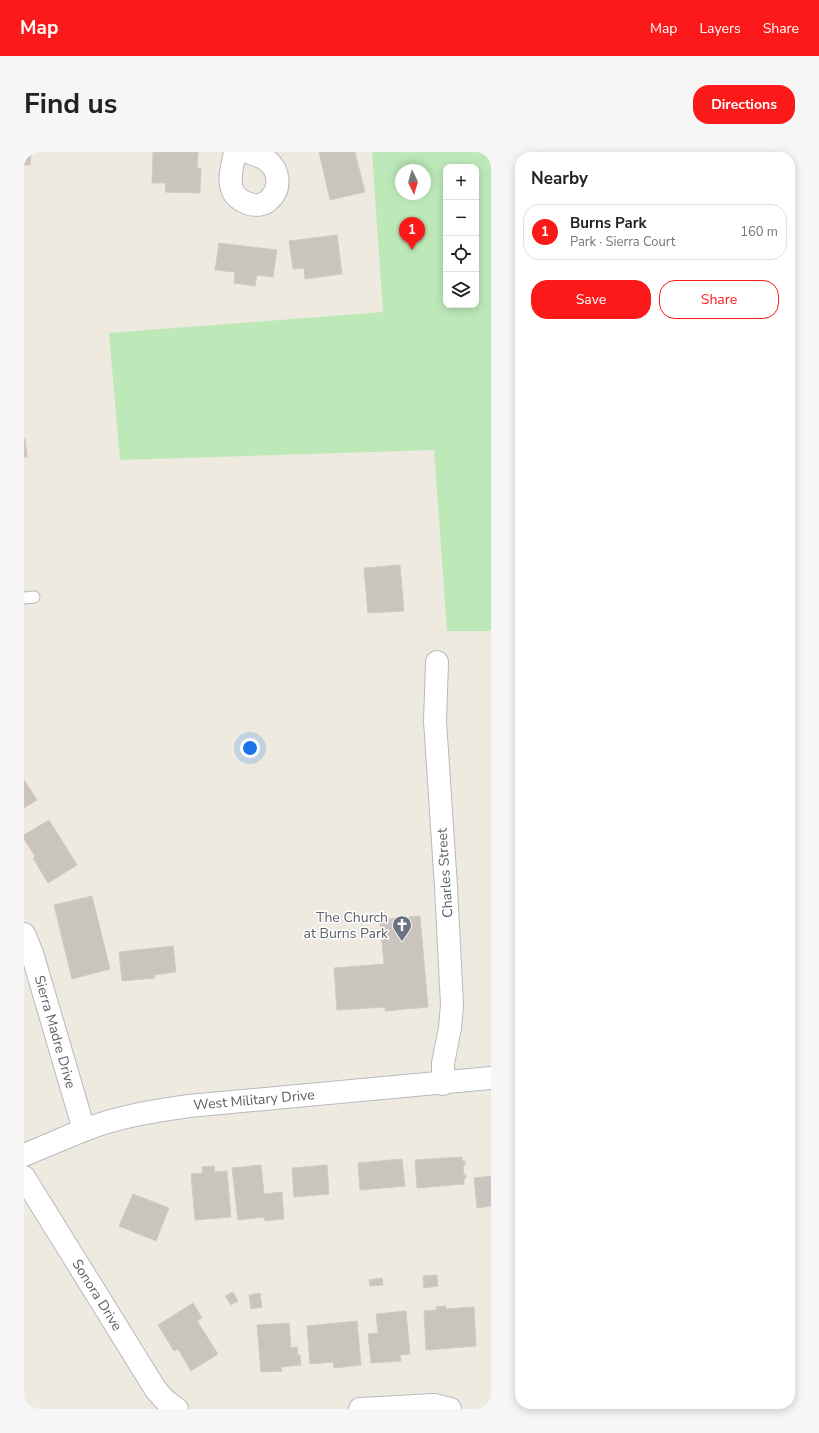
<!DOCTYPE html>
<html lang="en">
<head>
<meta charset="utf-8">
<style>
  :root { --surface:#fff; --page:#f6f6f6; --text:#222; --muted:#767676; --line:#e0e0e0; --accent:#fb1a19 }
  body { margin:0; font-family:"Nunito Sans",sans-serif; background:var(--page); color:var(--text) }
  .controls { position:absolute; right:12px; top:12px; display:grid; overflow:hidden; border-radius:8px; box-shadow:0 2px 10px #0003 }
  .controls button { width:36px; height:36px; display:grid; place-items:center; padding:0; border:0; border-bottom:1px solid var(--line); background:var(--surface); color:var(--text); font:20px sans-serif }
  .compass { position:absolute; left:371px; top:12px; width:36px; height:36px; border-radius:50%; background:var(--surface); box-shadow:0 2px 10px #0003; rotate:175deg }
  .you { position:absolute; left:226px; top:596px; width:14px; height:14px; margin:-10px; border:3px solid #fff; border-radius:50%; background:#1a73e8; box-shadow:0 0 0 6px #1a73e833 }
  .badge { display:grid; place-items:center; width:26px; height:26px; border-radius:50%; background:var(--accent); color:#fff; font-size:13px; font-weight:700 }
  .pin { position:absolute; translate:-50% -33px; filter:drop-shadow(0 1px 2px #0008) }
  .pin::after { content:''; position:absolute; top:21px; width:14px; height:12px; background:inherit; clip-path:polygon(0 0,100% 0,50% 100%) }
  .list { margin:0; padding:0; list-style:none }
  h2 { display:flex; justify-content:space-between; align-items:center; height:52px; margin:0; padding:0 16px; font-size:17px }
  h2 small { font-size:13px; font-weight:400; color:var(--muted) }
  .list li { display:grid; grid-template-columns:26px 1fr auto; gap:12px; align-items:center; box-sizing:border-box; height:56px; margin:0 8px 8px; padding:0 8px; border:1px solid var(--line); border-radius:16px }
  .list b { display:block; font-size:15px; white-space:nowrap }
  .list p { margin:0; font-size:13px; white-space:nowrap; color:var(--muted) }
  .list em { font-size:13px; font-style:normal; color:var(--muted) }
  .actions { display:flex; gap:8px; padding:12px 16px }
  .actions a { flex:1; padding:9px 0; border:1px solid var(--accent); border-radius:16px; text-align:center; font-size:14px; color:var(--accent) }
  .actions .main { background:var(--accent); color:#fff }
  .icon { flex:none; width:22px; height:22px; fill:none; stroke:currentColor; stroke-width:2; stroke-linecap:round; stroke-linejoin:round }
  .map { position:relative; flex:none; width:467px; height:1257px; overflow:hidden; border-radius:16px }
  header { display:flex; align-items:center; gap:24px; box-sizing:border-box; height:56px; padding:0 20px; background:var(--accent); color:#fff }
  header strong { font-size:19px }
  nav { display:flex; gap:22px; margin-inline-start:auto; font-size:14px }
  .intro { display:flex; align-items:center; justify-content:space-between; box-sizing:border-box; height:96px; padding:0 24px }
  h1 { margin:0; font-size:28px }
  .button { padding:10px 18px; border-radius:16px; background:var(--accent); color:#fff; font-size:14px; font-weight:700 }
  main { display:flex; gap:24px; padding:0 24px }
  aside { flex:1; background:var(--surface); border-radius:16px; box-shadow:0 2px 10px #0003 }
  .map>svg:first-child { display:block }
</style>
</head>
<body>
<header>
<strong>Map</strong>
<nav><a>Map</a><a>Layers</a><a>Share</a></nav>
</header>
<div class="intro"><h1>Find us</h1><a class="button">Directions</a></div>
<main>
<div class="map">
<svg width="467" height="1257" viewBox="0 0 467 1257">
  <rect width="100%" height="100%" fill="#eeeae0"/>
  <!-- green -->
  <path fill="#bde9b9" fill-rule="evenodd" d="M348 0H467V479H423L410 298 96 308 85 181 359 160ZM422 15H452V153H422ZM377 18H401V42H377Z"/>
  <!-- building -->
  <path fill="#c9c4bd" stroke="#d3cbbe" d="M0 0H7L6 13H0Z
    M129 0H174L173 16H177L176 41 141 40 142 31H128Z
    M295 0H331L341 40 306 48Z
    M313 83 318 122 281 127 280 116 269 117 265 89Z
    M195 91 253 98 249 125 233 123 231 134 210 131 211 120 191 118Z
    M0 287H1L3 305H0Z
    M376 413 380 459 344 461 340 416Z
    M0 628 13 648 0 656Z
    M25 668 53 713 24 731 9 706 11 704 0 687V683Z
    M68 744 86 817 48 827 30 753Z
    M396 764 404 855 361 859V855L313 858 310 816 360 812 356 768Z
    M149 794 152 820 130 823 131 826 98 829 95 800Z
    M438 1005V1009H441V1013H439L440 1023H442V1026L440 1027V1032L393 1036 391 1008Z
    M378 1007 381 1034 336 1038 334 1011Z
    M237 1013 240 1042 258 1040 260 1067 241 1069 240 1065 214 1068 208 1016Z
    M303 1013 305 1042 270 1045 268 1016Z
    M190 1014 191 1020 203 1019 207 1065 171 1068 167 1022 179 1021 178 1015Z
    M467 1024V1054L453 1056 450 1026Z
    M109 1042 145 1056 132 1089 95 1074Z
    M413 1123 414 1134 400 1136 399 1124Z
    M358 1126 359 1133 346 1134 345 1128Z
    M209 1140 214 1149 207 1153 201 1144Z
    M236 1141 238 1155 227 1157 225 1143Z
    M169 1151 178 1166 173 1169 194 1202 167 1219 154 1197 150 1199 134 1173Z
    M422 1154V1157L450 1155 452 1194 402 1198 400 1159 413 1158 412 1155Z
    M382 1159 386 1202 376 1203 377 1209 347 1211 344 1182 354 1181 352 1162Z
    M333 1169 337 1213 310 1216 309 1210 286 1212 283 1174Z
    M265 1171 267 1196 273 1195 274 1203H276L277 1213 257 1215 258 1219 237 1220 233 1173Z"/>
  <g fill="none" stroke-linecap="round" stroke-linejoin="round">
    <defs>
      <path id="service" d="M0 446 10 445"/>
      <path id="minor" d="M211 0C209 11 204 26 208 37 212 50 233 58 244 49 258 37 256 17 241 7 236 4 229 2 224 0
        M413 510 411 569 422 735 428 853 426 876 419 911V932
        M0 782 8 801 60 978
        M0 1025 132 1238 141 1248 153 1257
        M336 1257 410 1253 426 1257"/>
      <path id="tertiary" d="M0 1003C20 995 40 986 60 978 93 965 129 959 165 954L467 926"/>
    </defs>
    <!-- service casing -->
    <use href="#service" stroke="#b6babf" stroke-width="13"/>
    <!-- minor casing -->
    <use href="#minor" stroke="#b6babf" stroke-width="24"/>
    <!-- tertiary casing -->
    <use href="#tertiary" stroke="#b6babf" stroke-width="24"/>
    <!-- service -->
    <use href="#service" stroke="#fff" stroke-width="11"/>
    <!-- minor -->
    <use href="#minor" stroke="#fff" stroke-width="22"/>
    <!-- tertiary -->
    <use href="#tertiary" stroke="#fff" stroke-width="22"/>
    <!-- rail -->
    <path stroke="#b4b5b6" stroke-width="3" stroke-dasharray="1 5" stroke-linecap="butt" d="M0 1256 1 1257"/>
  </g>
  <!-- icons -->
  <defs>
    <symbol id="church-pin" viewBox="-11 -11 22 30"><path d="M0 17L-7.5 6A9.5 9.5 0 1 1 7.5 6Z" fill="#6b7280" stroke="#fff"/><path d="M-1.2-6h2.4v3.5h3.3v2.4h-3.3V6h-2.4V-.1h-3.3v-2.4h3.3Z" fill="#fff"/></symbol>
  </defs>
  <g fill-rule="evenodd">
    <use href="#church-pin" x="367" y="762" width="22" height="30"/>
  </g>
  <g text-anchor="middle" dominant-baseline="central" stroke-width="3" stroke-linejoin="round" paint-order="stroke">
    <!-- street labels -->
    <g font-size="14" fill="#595e63" stroke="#fff">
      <text transform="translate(421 721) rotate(-94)">Charles Street</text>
      <text transform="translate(31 880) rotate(74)">Sierra Madre Drive</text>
      <text transform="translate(230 948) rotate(-5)">West Military Drive</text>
      <text transform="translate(73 1143) rotate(58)">Sonora Drive</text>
    </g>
    <!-- worship labels -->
    <g font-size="14" fill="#5b616d" stroke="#fff" text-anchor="end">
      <text x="364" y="765">The Church<tspan x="364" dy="16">at Burns Park</tspan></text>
    </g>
  </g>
</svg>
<div class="controls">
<button>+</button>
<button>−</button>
<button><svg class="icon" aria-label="locate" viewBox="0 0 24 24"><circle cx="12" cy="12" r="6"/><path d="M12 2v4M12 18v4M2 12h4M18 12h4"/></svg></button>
<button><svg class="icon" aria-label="layers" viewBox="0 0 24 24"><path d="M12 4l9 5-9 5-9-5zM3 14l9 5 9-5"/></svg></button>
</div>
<svg class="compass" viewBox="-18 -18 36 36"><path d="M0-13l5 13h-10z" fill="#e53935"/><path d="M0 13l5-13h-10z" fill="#767676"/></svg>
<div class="you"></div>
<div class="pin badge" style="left:388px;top:98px">1</div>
</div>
<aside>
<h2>Nearby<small></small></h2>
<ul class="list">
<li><span class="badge">1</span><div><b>Burns Park</b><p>Park · Sierra Court</p></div><em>160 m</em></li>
</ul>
<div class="actions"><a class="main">Save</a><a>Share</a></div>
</aside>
</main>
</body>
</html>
